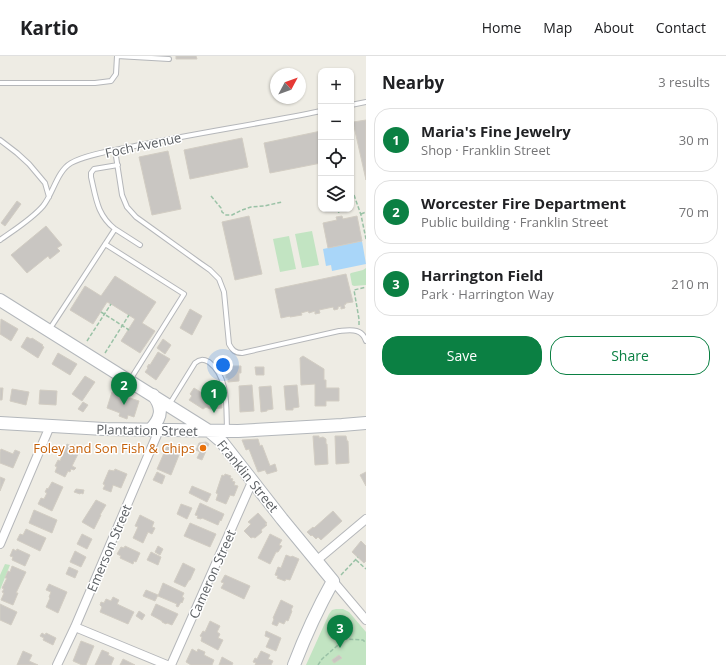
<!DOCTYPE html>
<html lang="en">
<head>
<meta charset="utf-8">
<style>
  :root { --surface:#fff; --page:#f6f6f6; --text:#202124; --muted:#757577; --line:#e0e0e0; --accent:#0b8043 }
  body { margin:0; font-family:"Open Sans",sans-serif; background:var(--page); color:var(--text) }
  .controls { position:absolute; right:12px; top:12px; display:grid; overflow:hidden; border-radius:8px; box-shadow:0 1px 3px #0004 }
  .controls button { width:36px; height:36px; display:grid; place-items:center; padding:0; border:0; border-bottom:1px solid var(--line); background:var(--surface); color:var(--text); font:20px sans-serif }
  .compass { position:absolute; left:270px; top:12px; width:36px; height:36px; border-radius:50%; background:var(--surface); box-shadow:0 1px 3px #0004; rotate:49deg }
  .you { position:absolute; left:223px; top:309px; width:14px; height:14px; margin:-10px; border:3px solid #fff; border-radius:50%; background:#1a73e8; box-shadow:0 0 0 6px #1a73e833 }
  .badge { display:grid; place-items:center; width:26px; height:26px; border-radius:50%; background:var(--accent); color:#fff; font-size:13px; font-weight:700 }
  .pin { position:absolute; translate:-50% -33px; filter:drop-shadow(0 1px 2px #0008) }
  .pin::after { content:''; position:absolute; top:21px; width:14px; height:12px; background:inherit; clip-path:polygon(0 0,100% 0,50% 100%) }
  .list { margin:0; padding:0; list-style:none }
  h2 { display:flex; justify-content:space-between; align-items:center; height:52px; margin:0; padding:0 16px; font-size:17px }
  h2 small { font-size:13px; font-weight:400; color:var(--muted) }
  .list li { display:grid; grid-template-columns:26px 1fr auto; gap:12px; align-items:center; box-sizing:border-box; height:64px; margin:0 8px 8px; padding:0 8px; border:1px solid var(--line); border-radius:16px }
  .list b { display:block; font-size:15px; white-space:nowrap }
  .list p { margin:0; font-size:13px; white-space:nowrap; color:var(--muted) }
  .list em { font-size:13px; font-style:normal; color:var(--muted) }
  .actions { display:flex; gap:8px; padding:12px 16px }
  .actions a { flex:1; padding:9px 0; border:1px solid var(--accent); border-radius:16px; text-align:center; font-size:14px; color:var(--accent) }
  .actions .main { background:var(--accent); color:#fff }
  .icon { flex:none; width:22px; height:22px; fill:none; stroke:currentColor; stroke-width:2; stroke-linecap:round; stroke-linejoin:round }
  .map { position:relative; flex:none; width:366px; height:609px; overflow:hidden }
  header { display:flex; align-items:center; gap:24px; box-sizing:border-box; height:56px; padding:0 20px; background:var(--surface); border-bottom:1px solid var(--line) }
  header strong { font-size:19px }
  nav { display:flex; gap:22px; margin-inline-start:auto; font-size:14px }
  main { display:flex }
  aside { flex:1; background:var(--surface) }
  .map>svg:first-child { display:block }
</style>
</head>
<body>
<header>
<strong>Kartio</strong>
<nav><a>Home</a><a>Map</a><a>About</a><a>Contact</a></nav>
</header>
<main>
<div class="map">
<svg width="366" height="609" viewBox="0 0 366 609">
  <rect width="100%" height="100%" fill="#eeece4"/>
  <!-- green -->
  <path fill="#c2e4c2" d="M312 175 319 209 302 212 295 178Z
    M289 180 296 213 280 216 273 183Z
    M366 212V229L354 230 352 229 350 218 351 217 363 214Z
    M5 508 10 509 0 534V519Z
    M336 553H343L349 556 366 576V609H306L329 558 332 554Z"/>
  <!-- water -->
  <path fill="#a9d6f9" d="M362 185 366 208 332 215 331 209 326 210 323 193Z"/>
  <!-- building -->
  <path fill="#c9c6c2" stroke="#d2cdc3" d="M176 0H196L197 3H176Z
    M366 64V124L353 66Z
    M321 75V107L270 117 264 87Z
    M242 82 248 111 190 123 184 94Z
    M168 95 181 153 152 159 139 101Z
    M17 145 21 148 5 170 1 167Z
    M249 160 262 218 235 224 222 166Z
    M342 160 343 163 357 160 362 185 328 192 323 167 337 164 336 161Z
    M46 170 62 189 57 192 60 195 50 203 48 200 27 217 11 199Z
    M346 218 353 246 346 247V248L344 249 345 252 341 253V250L338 251V253L334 254 333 251 319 254 320 257 315 258V255L309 257 308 255 301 257 302 259 290 261V260L281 262 275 233Z
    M115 220 156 246 142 267 155 275 140 297 121 285 135 263 111 248 107 246 93 268 70 254 85 230 101 240Z
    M190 253 202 260 192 279 180 272Z
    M1 263 18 273 11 285 0 278Z
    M27 281 31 283 32 282 43 289 42 290 44 291 38 302 21 291Z
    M163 283 171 289 165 298 157 292Z
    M158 296 170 303 156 324 145 316 148 312 147 311 149 308 150 309Z
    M58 297 77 308 70 319 52 308Z
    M303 300 324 313V324H326V332H339V345H326V350H315V328L301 329 300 302Z
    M226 310H241V317H239V325L228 326V322H226Z
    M255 311H264V319H256Z
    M85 320 95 326 82 345 72 338Z
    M252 329 254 355 240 356 239 330Z
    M297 329 299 351 293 352V354H286L284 330Z
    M271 330 273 353 267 354V355L261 356 259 331Z
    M0 332H3L2 344H0Z
    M194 332 207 340V336L221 335 222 352 210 353 206 351 203 353 189 344 192 340 190 338Z
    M12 333 29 336 26 349 10 345Z
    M40 334 57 335 56 349 39 348Z
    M112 336 139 345 134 361 128 359 127 363 119 360 120 357 107 352Z
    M83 346 88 349 83 356 78 353Z
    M313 380H319V382L323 381 326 383V388H327L328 408 315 409Z
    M335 380H346L347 385H348L349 407 336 408Z
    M258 383 260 390 262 389 270 410 275 408 277 415 267 418 265 414 258 416 249 393 246 394 242 384Z
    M206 386 209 388 202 404 197 402 200 396 196 394 199 387Z
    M67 388 73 391 74 389 77 390V392L80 394 72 410 76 412 74 414 71 413 70 416 68 415 65 421 55 416 57 411 55 410 58 404 60 405Z
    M168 388 181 394 171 419 157 413Z
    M1 393 13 398 15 394 20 396 13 412 0 407V396Z
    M115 413 127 418 121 432 113 429 111 436 103 433 105 429 103 428 109 414 114 415Z
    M157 416 165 420 162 428 153 424Z
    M366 416V430L360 419Z
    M225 418 231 420 230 422 233 423 232 425 235 426 234 429 238 430 234 440 230 439 226 448 216 444 218 438 216 437 222 419 224 420Z
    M0 421 5 423 0 435Z
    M52 426 63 431 52 455 38 448 41 442 44 443 47 437 45 436 47 432 48 433Z
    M192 430 211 438 207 446 189 437Z
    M76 433 84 434 83 438 81 437 80 438 74 436Z
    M96 444 106 449 100 459H101L94 473 82 466Z
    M200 447 224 458 221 465 220 464 218 469 202 462 201 463 197 462 198 460 195 459Z
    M181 448 192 452 187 463 177 458Z
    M34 454 57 464 52 477 29 467Z
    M333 455 342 465 321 484 318 481 316 483 312 479 311 480 307 476 313 471 314 472Z
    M258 457 267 467 265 468 267 469 261 474 262 476 255 482 253 481 251 482 244 475 251 468 248 466Z
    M140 459 154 466 152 471 155 472 152 478 148 476 143 487 133 482 138 471 135 470Z
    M190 467 216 478 210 491 184 480Z
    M26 473 46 482 40 495 17 484 20 478 23 479Z
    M82 478 92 483 87 493 77 488Z
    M270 478 282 484 279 489 282 490 278 496H276L270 508 258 502Z
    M361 485 366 490V505L364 507 352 496Z
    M125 490 140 497 136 506 134 505 133 508 120 502 121 500 117 498 121 491 124 492Z
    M158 490 163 493 160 499 155 496Z
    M13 493 16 495 17 493 30 499 25 510 12 504 13 501 10 500Z
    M75 495 86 501 81 511 70 506Z
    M151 496 161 501 158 509 147 504Z
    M286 499 291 501 292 500 299 503 290 524 286 523 285 525 277 522 278 520 275 519 278 511 281 512Z
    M183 507 195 513 190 524H189L185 531 174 526Z
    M12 510 26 516 16 537H18L13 549 1 544 4 537 2 536 4 533 2 532 7 522H5L8 515 10 516Z
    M69 511 78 515 75 522 66 518Z
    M225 519 250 530 244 543 221 532 224 527 221 526Z
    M163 527 184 537 182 541 184 542 182 547 181 546 178 551 176 550 177 548 158 540Z
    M49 528 67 536 58 557 46 551 50 542 49 541 51 536 46 534Z
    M146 534 158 539 155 545 143 540Z
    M113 541 119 544 117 548 134 556 128 568 100 556 102 551 100 549 101 546 104 547 106 543 111 545Z
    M281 544 293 550 291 554 292 555 288 565 286 564 284 568 279 566 277 570 272 568 274 563 273 562Z
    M0 548 17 556 11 569 0 564Z
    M156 548 178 558 172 569 167 567 166 568 162 566V565L151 559Z
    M139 555 145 559 142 564 136 560Z
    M210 565 220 570 217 576 220 578 218 582 223 584 218 594 201 585 202 581 200 580 203 575 205 576Z
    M266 575 281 582 276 595 266 591 270 582 265 580Z
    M42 577 45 579 46 577 56 582 53 589 43 584 44 582 40 580Z
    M81 585 94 590 86 609H82L73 605Z
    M192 593 197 596 198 593 205 596 204 599 214 604 212 609H191L186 606Z
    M102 594 109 597 108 599 114 602 111 609H95Z
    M23 595 32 599 29 605 38 609H17Z
    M261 595 270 599 268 603 273 605 271 609H255L256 607 253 606 255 602 257 603Z
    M339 599 342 602 334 607 332 604Z
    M222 601 233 607 232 609H219Z
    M123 603 135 609H120Z"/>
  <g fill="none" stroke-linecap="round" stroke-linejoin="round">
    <defs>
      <path id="lane" d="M0 27H95L111 25 116 18 117 0 169 3
        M351 49 366 46
        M0 84 17 97 29 108 45 127 49 141
        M115 94 122 139 127 151 136 161 200 207 210 214 219 223 224 236 229 288C232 294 235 297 242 297L339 275C351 274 362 272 366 285
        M115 173C97 159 96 142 91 121V117L94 113 118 109
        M0 184C14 174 32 163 43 150 53 138 57 115 71 107 87 98 116 94 135 90 197 77 259 68 321 55
        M105 188 184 238 130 324
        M49 274 115 173 140 189
        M169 349 195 307C200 303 203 303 209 306 229 321 226 351 227 373"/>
      <path id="street" d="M0 488 50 370
        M316 505 366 463
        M333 525 366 564
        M75 571 167 609
        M57 609 75 571 159 374
        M171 609 252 426"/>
      <path id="secondary" d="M0 244 209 375 222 386 282 463 333 525C318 552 305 580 294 609
        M0 367 104 373 238 375 342 369 366 367
        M150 374C161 363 164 352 153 339"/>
    </defs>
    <!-- lane casing -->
    <use href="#lane" stroke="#b5b7ba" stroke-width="6"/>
    <!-- street casing -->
    <use href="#street" stroke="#b5b7ba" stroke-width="10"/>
    <!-- secondary casing -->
    <use href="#secondary" stroke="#b3b7bb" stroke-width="14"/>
    <!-- path -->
    <path stroke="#9ac2a6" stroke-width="1.5" stroke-dasharray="4 2" stroke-linecap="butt" d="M354 139 361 159 366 183
      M211 140 221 152 222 156 226 159H232L242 154 251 151 264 150 282 146
      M338 153 339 158
      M361 158 366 156
      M101 256 129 274
      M359 269V263L354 234 366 231
      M87 285 111 248
      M105 297 129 259
      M356 504 366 513
      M341 519 358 501
      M318 609 322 603 345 583 363 584 366 587"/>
    <!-- lane -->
    <use href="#lane" stroke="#fff" stroke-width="4"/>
    <!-- street -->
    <use href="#street" stroke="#fff" stroke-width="8"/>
    <!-- secondary -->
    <use href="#secondary" stroke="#fff" stroke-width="12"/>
  </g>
  <!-- markers -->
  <circle fill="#e8710a" stroke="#fff" stroke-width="1.5" cx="203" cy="392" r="4"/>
  <g text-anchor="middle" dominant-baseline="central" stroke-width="3" stroke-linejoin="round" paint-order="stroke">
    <!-- street labels -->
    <g font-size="13" fill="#5c6064" stroke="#fff">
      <text transform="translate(143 89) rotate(-12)">Foch Avenue</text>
      <text transform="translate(147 374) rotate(1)">Plantation Street</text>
      <text transform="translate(248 420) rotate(51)">Franklin Street</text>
      <text transform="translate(109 492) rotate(-67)">Emerson Street</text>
      <text transform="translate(212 518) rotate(-66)">Cameron Street</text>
    </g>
    <!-- food labels -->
    <g font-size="13" fill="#c56008" stroke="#fff" text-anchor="end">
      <text x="195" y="392">Foley and Son Fish &amp; Chips</text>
    </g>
  </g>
</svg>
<div class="controls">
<button>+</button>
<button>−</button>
<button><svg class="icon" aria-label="locate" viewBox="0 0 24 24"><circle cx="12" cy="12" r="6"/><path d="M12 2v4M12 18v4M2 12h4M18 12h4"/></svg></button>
<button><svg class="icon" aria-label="layers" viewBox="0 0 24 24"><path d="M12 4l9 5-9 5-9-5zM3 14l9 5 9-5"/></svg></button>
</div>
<svg class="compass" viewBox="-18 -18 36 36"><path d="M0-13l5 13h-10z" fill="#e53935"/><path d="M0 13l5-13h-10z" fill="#757577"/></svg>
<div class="you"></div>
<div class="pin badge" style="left:214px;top:357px">1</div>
<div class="pin badge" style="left:124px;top:349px">2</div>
<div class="pin badge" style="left:340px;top:592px">3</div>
</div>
<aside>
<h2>Nearby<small>3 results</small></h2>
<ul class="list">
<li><span class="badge">1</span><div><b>Maria's Fine Jewelry</b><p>Shop · Franklin Street</p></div><em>30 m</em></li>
<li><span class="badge">2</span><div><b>Worcester Fire Department</b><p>Public building · Franklin Street</p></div><em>70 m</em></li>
<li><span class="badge">3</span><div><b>Harrington Field</b><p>Park · Harrington Way</p></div><em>210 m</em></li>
</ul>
<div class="actions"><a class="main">Save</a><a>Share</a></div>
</aside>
</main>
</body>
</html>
